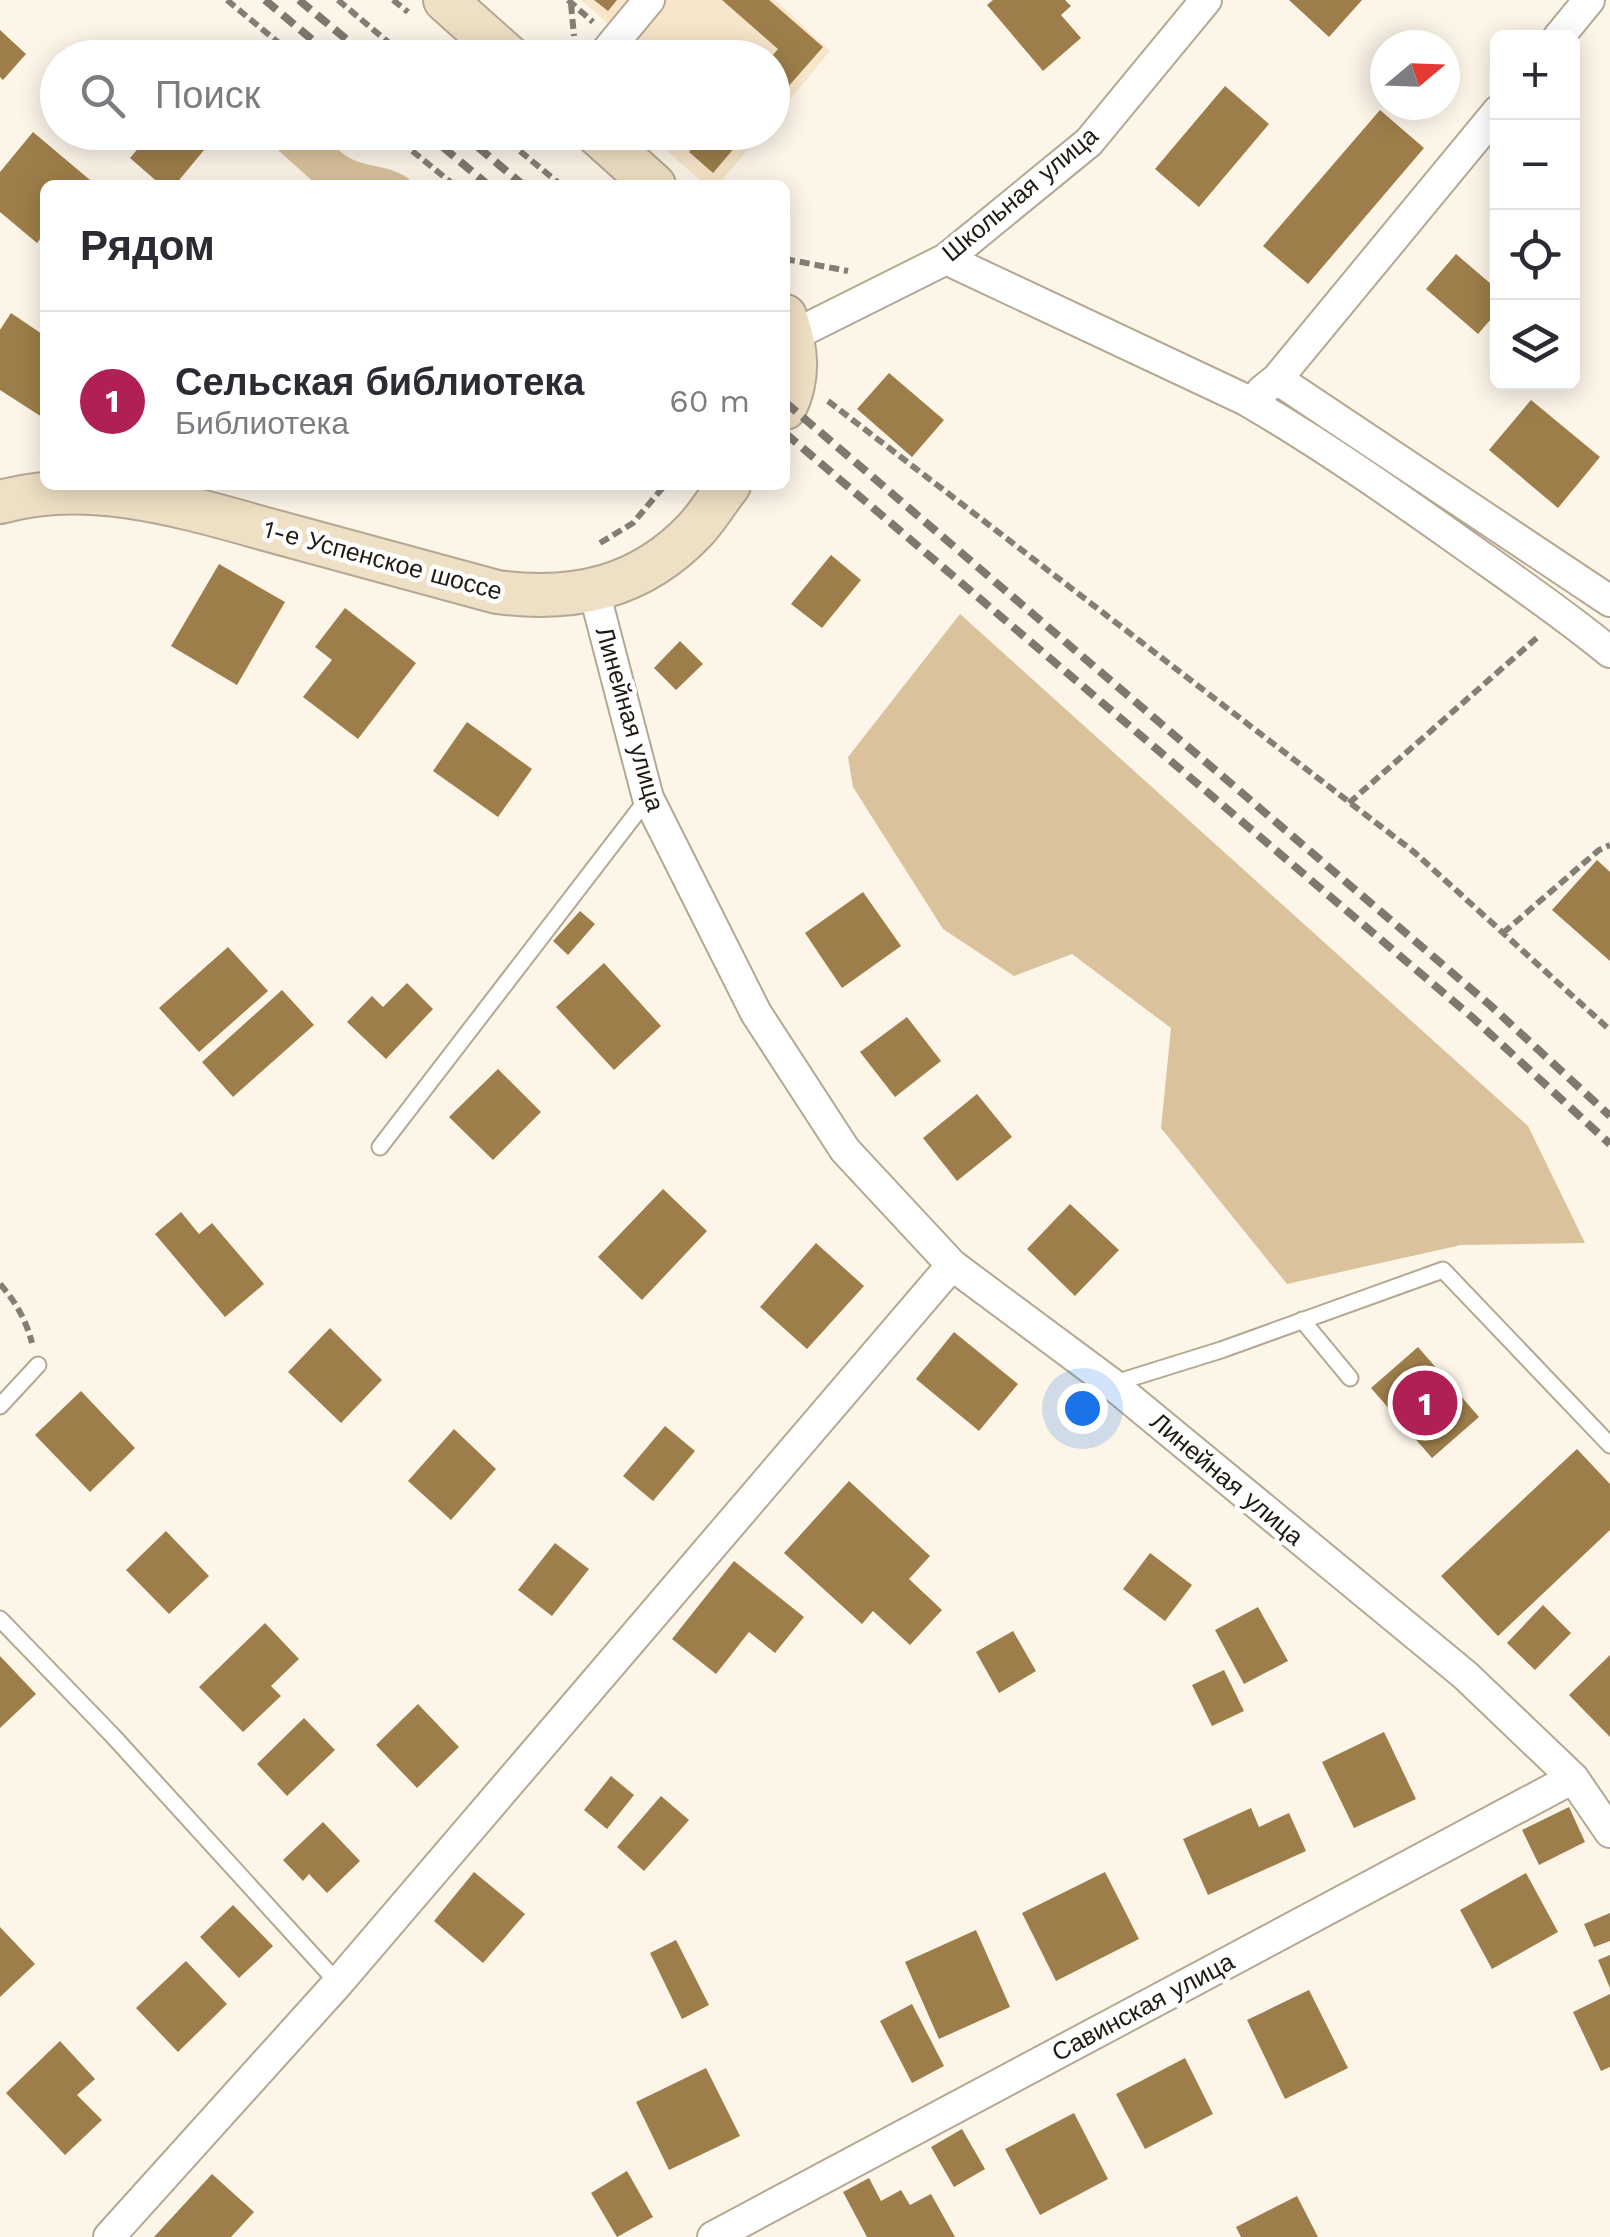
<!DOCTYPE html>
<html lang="ru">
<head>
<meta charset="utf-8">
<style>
  :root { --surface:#fff; --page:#f2f2f3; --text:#2b2b33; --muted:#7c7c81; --line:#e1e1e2; --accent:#b02055 }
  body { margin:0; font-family:"Work Sans",sans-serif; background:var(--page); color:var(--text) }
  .controls { position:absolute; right:30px; top:30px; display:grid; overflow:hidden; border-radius:15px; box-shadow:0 5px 25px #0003 }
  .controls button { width:90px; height:90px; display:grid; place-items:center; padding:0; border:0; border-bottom:2px solid var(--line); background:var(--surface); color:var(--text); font:50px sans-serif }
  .compass { position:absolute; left:1370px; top:30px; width:90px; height:90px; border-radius:50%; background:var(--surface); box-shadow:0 5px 25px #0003; rotate:71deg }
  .you { position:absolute; left:1082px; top:1408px; width:35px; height:35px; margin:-25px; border:8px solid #fff; border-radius:50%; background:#1a73e8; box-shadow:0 0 0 15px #1a73e833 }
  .badge { display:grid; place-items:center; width:65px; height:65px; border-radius:50%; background:var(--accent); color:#fff; font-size:32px; font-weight:700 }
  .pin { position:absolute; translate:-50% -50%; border:5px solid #fff; box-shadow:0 2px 10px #0006 }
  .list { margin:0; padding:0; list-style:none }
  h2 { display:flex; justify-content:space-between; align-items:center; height:130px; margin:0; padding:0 40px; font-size:42px }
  h2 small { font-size:32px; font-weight:400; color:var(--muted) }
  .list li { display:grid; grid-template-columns:65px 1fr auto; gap:30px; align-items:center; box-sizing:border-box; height:180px; padding:0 40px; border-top:2px solid var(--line) }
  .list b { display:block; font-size:38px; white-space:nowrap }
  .list p { margin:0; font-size:32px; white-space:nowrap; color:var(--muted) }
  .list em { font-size:32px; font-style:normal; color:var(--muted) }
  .icon { flex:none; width:55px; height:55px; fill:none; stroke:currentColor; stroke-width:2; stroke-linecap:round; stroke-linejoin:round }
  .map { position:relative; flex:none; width:1610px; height:2237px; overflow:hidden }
  .search { position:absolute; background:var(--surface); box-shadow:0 5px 25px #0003; left:40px; top:40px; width:750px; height:110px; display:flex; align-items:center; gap:25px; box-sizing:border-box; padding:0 35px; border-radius:55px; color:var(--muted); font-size:38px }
  .panel { position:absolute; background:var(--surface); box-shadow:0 5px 25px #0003; left:40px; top:180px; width:750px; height:310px; border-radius:15px }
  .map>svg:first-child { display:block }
</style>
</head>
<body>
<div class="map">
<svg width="1610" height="2237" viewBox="0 0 1610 2237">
  <rect width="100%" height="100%" fill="#fdf5e8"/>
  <!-- built -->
  <path fill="#f8e6ca" d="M581 0H635L613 28Z
    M661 0H775L830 51 773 120 772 58H609Z
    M646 133H762L718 185H706Z"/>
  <!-- green -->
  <path fill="#d9c29c" d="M259 133H327C349 178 387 155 416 185H317Z
    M960 614 1528 1126 1585 1243 1461 1245 1287 1284 1161 1128 1171 1028 1072 954 1014 976 943 929 853 787 848 757Z"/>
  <!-- building -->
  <path fill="#9d7e4a" d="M594 0H617L608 11Z
    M722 0H769L823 47 772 105V56L778 49Z
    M993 0H1065L1071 6 1061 15 1081 38 1043 71 987 5Z
    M1289 0H1362L1329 37Z
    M0 30 26 54 3 80 0 77Z
    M1225 86 1269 124 1199 207 1155 169Z
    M1380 110 1424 148 1308 284 1263 246Z
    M33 132 90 180 86 185H45V233L37 243 0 212V172Z
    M152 132H219L175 185H161L130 158Z
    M706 132H748L713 173 689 152Z
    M1456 254 1498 290V311L1478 334 1426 289Z
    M11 313 45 336V419L0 390V330Z
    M889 373 944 420 912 457 857 409Z
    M1531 400 1600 457 1558 508 1489 450Z
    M831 555 861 580 822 628 791 604Z
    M219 564 285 602 237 685 171 646Z
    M345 608 416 663 358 739 303 697 332 660 315 647Z
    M680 641 703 664 676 690 654 668Z
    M467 722 532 769 498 817 433 771Z
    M1597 860 1610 872V961L1552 910Z
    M863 892 901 946 842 988 805 933Z
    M580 911 595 924 568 955 553 941Z
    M228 947 268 991 199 1052 159 1008Z
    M604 963 661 1026 614 1070 556 1007Z
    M407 983 433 1009 386 1059 347 1022 372 996 383 1007Z
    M282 990 314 1025 233 1097 202 1062Z
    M907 1017 941 1061 895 1097 860 1052Z
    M498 1069 541 1112 493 1160 449 1117Z
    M977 1094 1012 1137 957 1181 923 1138Z
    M663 1189 707 1231 642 1300 598 1257Z
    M1070 1204 1119 1250 1075 1296 1027 1249Z
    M181 1212 199 1234 212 1223 264 1284 225 1317 155 1234Z
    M816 1243 864 1286 807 1349 760 1307Z
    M330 1328 382 1380 341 1423 288 1372Z
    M954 1332 1018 1384 979 1431 916 1379Z
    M1418 1347 1479 1417 1432 1458 1371 1388Z
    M81 1391 135 1448 90 1492 35 1435Z
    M665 1426 695 1451 653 1501 623 1476Z
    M454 1429 496 1469 451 1520 408 1481Z
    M1577 1449 1610 1484V1530L1498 1636 1441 1576Z
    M849 1481 930 1556 909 1579 942 1610 910 1645 873 1611 862 1624 784 1553Z
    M166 1531 209 1576 169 1614 126 1570Z
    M555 1543 589 1569 552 1616 518 1590Z
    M1150 1553 1192 1585 1165 1621 1123 1589Z
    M734 1561 804 1617 775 1653 749 1632 716 1674 672 1639Z
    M1543 1605 1571 1633 1535 1670 1507 1643Z
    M1258 1607 1288 1661 1244 1684 1215 1630Z
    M265 1623 299 1659 271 1686 281 1696 243 1732 199 1687Z
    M1013 1631 1036 1671 999 1693 976 1652Z
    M1610 1655V1737L1569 1695Z
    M0 1656 36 1694 0 1728Z
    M1224 1670 1244 1711 1212 1726 1192 1685Z
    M418 1704 459 1747 417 1788 376 1745Z
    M304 1718 335 1750 287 1796 257 1764Z
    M1384 1732 1416 1799 1354 1828 1322 1762Z
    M611 1776 634 1795 607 1829 584 1810Z
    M661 1796 689 1820 644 1871 617 1847Z
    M1569 1807 1585 1842 1539 1865 1522 1830Z
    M1251 1808 1259 1827 1289 1813 1306 1851 1208 1895 1183 1839Z
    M323 1822 360 1861 327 1893 309 1874 303 1881 283 1860Z
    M474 1872 525 1914 483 1963 434 1921Z
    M1105 1872 1139 1939 1056 1981 1022 1913Z
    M1526 1873 1558 1932 1492 1969 1460 1910Z
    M233 1905 273 1946 239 1978 200 1937Z
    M1610 1913V1941L1594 1947 1584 1924Z
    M0 1927 35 1964 0 1997Z
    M976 1930 1010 2007 939 2039 905 1962Z
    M676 1940 709 2005 682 2019 650 1953Z
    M1610 1955V1988L1598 1960Z
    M186 1961 227 2004 178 2052 136 2008Z
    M1309 1990 1348 2068 1285 2099 1247 2020Z
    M1610 1994V2067L1601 2071 1573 2012Z
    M912 2004 944 2066 912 2083 880 2021Z
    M60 2041 95 2079 77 2095 102 2120 65 2155 6 2093Z
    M1185 2058 1213 2114 1145 2149 1116 2094Z
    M706 2068 740 2136 669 2170 636 2102Z
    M1074 2113 1108 2179 1040 2215 1005 2149Z
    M962 2129 985 2169 954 2187 931 2147Z
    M627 2171 653 2217 617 2237 591 2193Z
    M212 2174 254 2212 231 2237H154Z
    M869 2178 881 2201 901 2190 910 2205 931 2194 955 2237H867L843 2192Z
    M1297 2196 1318 2237H1241L1236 2227Z"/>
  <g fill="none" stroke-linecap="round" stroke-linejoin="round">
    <defs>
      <path id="service" d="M380 1147 648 798
        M1302 1320 1350 1378
        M1112 1384 1221 1350 1443 1270 1610 1445
        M0 1406 38 1365
        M0 1619 113 1736 338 1983"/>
      <path id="minor" d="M1558 38 1589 0
        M601 58 649 0
        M946 259 1246 400C1323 445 1396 496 1469 548 1517 582 1565 615 1610 652
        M792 336 946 259 1089 142 1206 0
        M1277 379 1610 601
        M1262 391 1277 379 1498 111
        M594 591 648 798 756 1013 845 1150 952 1265 1112 1384 1465 1675 1573 1778 1610 1832
        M109 2237 338 1983 952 1265
        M713 2237 1573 1778"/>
      <path id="secondary" d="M445 0 510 58
        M595 132 654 185
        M785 316C797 348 800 377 785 408
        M0 502C96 475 198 511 291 536 360 555 428 573 497 592 574 602 641 588 696 529 708 516 718 499 729 485"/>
    </defs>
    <!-- service casing -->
    <use href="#service" stroke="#b5a893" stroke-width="19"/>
    <!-- minor casing -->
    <use href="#minor" stroke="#b5a893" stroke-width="34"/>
    <!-- secondary casing -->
    <use href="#secondary" stroke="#b5a893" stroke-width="46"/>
    <!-- path -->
    <path stroke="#857e74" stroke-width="6" stroke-dasharray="10 5" stroke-linecap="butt" d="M227 0 297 58
      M338 0 407 58
      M393 0 408 12
      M568 0 593 22
      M571 4 574 36
      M389 132 454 185
      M497 132 561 185
      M785 259 848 271
      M828 401 1414 852 1610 1030
      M600 543 633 523 665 485
      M1349 803 1540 635
      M1503 933 1599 850 1610 845
      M0 1284C16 1302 26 1320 32 1343"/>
    <!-- service -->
    <use href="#service" stroke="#fff" stroke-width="15"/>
    <!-- minor -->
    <use href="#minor" stroke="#fff" stroke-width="30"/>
    <!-- secondary -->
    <use href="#secondary" stroke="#eee0c4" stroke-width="42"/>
    <!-- rail -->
    <path stroke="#7e786e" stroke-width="8" stroke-dasharray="15 8" stroke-linecap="butt" d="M265 0 334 58
      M299 0 369 58
      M425 132 488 185
      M460 132 523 185
      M785 402 1491 1006 1610 1116
      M785 433 1473 1018 1610 1144"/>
  </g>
  <g text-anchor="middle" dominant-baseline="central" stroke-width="9" stroke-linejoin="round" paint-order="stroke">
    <!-- street labels -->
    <g font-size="25" fill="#1f1a12" stroke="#fff">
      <text transform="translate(1020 194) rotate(-40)">Школьная улица</text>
      <text transform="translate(383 560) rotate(15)">1-е Успенское шоссе</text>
      <text transform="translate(630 719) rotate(74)">Линейная улица</text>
      <text transform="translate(1227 1479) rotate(40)">Линейная улица</text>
      <text transform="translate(1143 2007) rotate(-28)">Савинская улица</text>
    </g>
  </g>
</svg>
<div class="controls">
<button>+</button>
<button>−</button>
<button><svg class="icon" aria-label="locate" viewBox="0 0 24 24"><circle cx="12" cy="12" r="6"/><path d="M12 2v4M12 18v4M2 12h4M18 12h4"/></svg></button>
<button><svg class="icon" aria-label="layers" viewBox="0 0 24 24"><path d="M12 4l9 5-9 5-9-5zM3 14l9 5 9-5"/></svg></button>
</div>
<svg class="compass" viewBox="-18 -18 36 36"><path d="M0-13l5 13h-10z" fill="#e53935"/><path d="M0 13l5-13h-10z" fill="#7c7c81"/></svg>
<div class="you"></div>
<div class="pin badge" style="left:1425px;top:1403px">1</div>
<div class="search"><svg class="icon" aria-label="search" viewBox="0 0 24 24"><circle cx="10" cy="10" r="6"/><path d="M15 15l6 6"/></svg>Поиск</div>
<section class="panel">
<h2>Рядом<small></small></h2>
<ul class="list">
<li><span class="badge">1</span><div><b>Сельская библиотека</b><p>Библиотека</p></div><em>60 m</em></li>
</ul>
</section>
</div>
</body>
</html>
